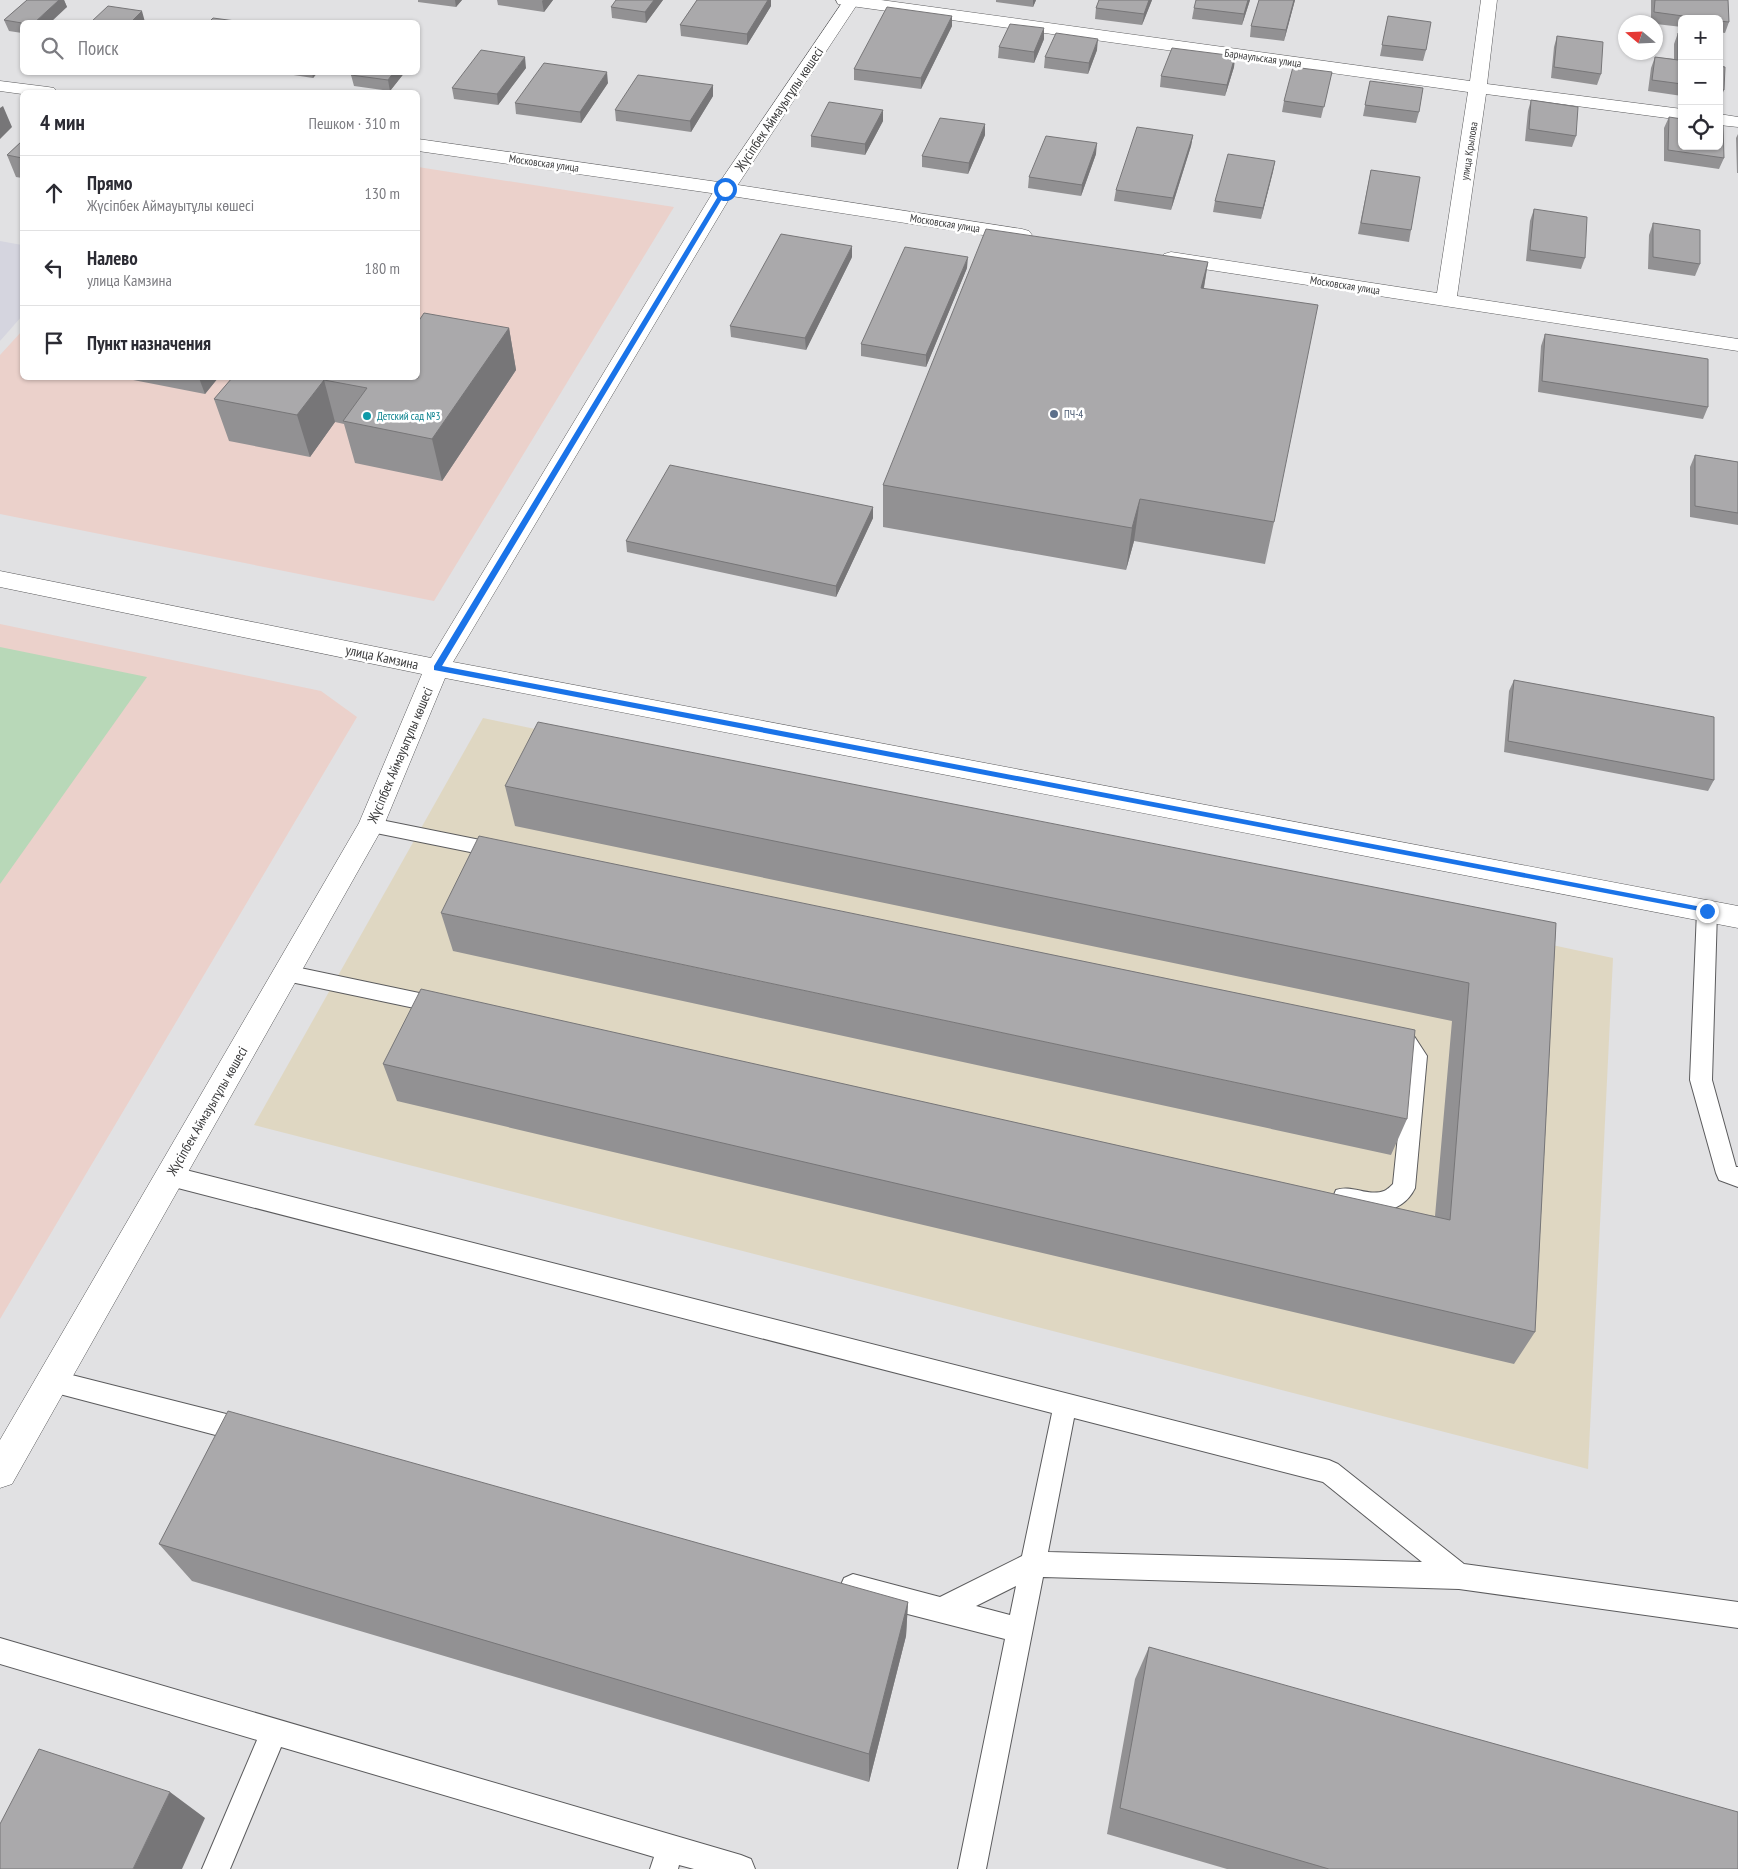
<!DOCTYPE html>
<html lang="ru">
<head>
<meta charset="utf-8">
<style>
  :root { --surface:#fff; --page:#f2f2f3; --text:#2b2b33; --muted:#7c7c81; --line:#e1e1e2 }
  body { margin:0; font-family:"PT Sans Narrow",sans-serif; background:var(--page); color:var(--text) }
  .controls { position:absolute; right:15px; top:15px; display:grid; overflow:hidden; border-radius:8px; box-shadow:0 1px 4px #0004 }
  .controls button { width:45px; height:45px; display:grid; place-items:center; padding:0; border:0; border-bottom:1px solid var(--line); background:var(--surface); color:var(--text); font:25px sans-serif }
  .compass { position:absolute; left:1618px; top:15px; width:45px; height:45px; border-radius:50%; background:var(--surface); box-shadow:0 1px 4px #0004; rotate:289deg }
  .stop { position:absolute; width:15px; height:15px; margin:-11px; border:4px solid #1a73e8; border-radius:50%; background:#fff }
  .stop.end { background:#1a73e8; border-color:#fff; box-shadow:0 1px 5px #0008 }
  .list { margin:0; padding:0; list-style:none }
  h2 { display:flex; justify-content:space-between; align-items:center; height:65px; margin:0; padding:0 20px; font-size:21px }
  h2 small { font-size:16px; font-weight:400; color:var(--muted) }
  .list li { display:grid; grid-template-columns:32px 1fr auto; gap:15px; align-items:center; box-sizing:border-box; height:75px; padding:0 20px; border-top:1px solid var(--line) }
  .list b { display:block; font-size:19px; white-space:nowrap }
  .list p { margin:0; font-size:16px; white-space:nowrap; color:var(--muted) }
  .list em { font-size:16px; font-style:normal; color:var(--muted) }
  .icon { flex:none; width:28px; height:28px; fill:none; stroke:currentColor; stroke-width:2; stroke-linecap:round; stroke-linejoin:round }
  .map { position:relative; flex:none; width:1738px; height:1869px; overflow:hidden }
  .search { position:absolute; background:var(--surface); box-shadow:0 1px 4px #0004; left:20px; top:20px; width:400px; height:55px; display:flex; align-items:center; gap:12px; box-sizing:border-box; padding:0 18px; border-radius:8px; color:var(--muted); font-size:19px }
  .panel { position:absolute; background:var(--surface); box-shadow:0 1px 4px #0004; left:20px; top:90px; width:400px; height:290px; border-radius:8px }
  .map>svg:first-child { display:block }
</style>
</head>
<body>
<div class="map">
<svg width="1738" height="1869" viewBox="0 0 1738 1869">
  <rect width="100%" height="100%" fill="#e1e1e3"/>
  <!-- built -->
  <path fill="#d5d5df" d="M0 241 22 245V316L0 341Z"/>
  <!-- industrial -->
  <path fill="#dfd7c2" d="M483 718 1613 958 1588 1469 254 1125Z"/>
  <!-- education -->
  <path fill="#ebd1cb" d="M418 167 674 207 434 601 0 514V355L22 331V378H418Z
    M0 624 321 691 357 717 0 1319Z"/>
  <!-- green -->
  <path fill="#b8d8b8" d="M0 647 147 677 0 884Z"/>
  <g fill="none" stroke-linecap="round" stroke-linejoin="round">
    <defs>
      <path id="lane" d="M371 818 500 844 507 846 510 851 507 856 500 858 371 832 364 830 361 825 364 820Z
        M1707 903 1714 905 1717 911 1712 1080 1736 1167H1738V1187L1719 1180 1716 1173 1690 1080 1697 911 1700 905Z
        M286 965 443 998 450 1000 453 1006 450 1012 443 1014 286 981 279 979 276 973 279 967Z
        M1392 1028 1414 1036 1427 1056 1415 1188C1400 1219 1363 1214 1336 1204L1333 1197 1336 1190C1352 1184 1368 1197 1384 1191 1387 1190 1391 1186 1393 1184L1406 1058 1400 1048 1385 1043 1382 1037 1385 1031Z
        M170 1166 1329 1460 1338 1464 1464 1564 1738 1602V1628L1459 1589 1043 1577 986 1869H958L1005 1639 853 1600 844 1596 840 1587 844 1578 853 1574 940 1597 1022 1556 1052 1413 170 1186 162 1183 159 1176 162 1169ZM1074 1418 1323 1482 1422 1562 1048 1552ZM1016 1586 1010 1615 976 1606Z
        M52 1370 246 1419 255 1423 258 1431 255 1439 246 1443 52 1392 44 1389 40 1381 44 1373Z
        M0 1638 741 1855 751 1859 755 1869H694L679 1865 678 1869H650L654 1857 281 1747 230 1869H202L257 1740 0 1664Z"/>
      <path id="street" d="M836 0H881L1470 81 1481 0H1497L1487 84 1682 109V120L1486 94 1457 296 1738 339V351L1171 264 1164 262 1161 258 1164 254 1171 252 1437 293 1468 92 844 5 838 4Z
        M0 81 48 87 54 88 57 92H22V94L0 91Z
        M1719 114 1738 117V127L1719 125Z
        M418 139 725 183 1022 229 1029 231 1032 235 1029 239 1022 241 725 195 418 151Z"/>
      <path id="secondary" d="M844 0H860L735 189 453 662 1738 906V928L445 678 384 825 12 1484 0 1488V1440L359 823 422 674 0 587V571L431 658 715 189Z"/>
    </defs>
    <!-- lane casing -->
    <use href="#lane" stroke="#5b5b5d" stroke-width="2"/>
    <!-- street casing -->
    <use href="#street" stroke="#5b5b5d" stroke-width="1"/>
    <!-- secondary casing -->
    <use href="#secondary" stroke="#5b5b5d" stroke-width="1"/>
    <!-- lane -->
    <use href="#lane" fill="#fff" fill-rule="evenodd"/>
    <!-- street -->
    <use href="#street" fill="#fff" fill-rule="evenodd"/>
    <!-- secondary -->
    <use href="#secondary" fill="#fff" fill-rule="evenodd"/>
  </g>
  <!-- wall -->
  <path fill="#929193" d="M27 0H64L67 7 22 22V33L9 31 4 20Z
    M418 0H462L456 7 418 2Z
    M497 0H553L544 12 498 5Z
    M663 0 646 23 612 18 611 7Z
    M697 0H771V6L747 45 681 36 680 25Z
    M996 0H1036L1033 7 996 2Z
    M1099 0H1152L1142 25 1095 19 1096 8Z
    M1250 0 1242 25 1192 19 1194 8Z
    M1259 0H1295L1284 41 1250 37 1251 26Z
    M1651 0H1728L1729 22 1725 33 1719 32V19H1682V27L1656 24V22H1651Z
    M952 16V26L921 89 854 80V69Z
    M1388 16 1426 50 1423 61 1380 56Z
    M1678 33H1682V96L1648 91 1651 68 1655 57 1674 59V44Z
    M1557 36 1601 74 1597 85 1551 78 1554 47Z
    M1044 39 1034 63 998 58 999 47Z
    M1097 50 1088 74 1044 68 1045 57Z
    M1235 56 1234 67 1225 96 1160 87 1161 76Z
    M1719 66 1724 90 1720 101H1719Z
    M526 68 498 105 454 99 452 88Z
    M274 72H318L313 78Z
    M405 72 390 91 354 86 351 75Z
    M1332 72 1321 118 1282 112 1284 101Z
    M1370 81 1419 112 1416 123 1363 116Z
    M608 83 581 123 516 114 515 103Z
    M713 85V96L691 132 616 121 615 110Z
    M1531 100 1576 136 1572 147 1525 141 1528 111Z
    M1669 117 1724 158 1719 169 1664 161V128Z
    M883 121 865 155 811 147V136Z
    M1738 134V173H1737L1736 138Z
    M985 135 968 174 922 167V156Z
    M1193 135 1191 146 1171 210 1114 201 1116 190Z
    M22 141V178L16 177 7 155Z
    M1096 154 1081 196 1028 188 1029 177Z
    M1275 161 1261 219 1213 212 1215 201Z
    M1371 170 1411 230 1409 242 1358 234Z
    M1534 209 1585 258 1581 269 1526 261 1530 221Z
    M1653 223 1700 264 1695 276 1648 269 1649 235Z
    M852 257 806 350 731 337 730 326Z
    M1208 262 1204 288 1274 522 1265 564 1134 541 1126 570 883 527V485Z
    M967 268 926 367 861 356V344Z
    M509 328 516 370 442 481 355 463 344 424 335 422 310 457 229 441 214 399 232 378H418Z
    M1545 334 1708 407 1703 419 1538 392 1541 346Z
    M123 378H218L205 394Z
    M1695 455 1738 462V525L1690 517V467Z
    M873 507V518L836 597 627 552 626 541Z
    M1514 680 1714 780 1708 791 1504 752 1509 691Z
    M505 786 1556 923 1535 1332 1514 1364 397 1101 383 1064 1435 1216 1452 1021 515 826Z
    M441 913 1407 1119 1391 1155 453 951Z
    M159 1544 908 1602 906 1636 869 1782 192 1581Z
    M1149 1647 1738 1869H1227L1107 1834 1135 1679Z"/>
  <!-- shaded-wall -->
  <path fill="#777678" d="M59 0H64L67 7 51 22H35Z
    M455 0H462L456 7Z
    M543 0H553L544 12 542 1Z
    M654 0H663L646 23 645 12Z
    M768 0H771V6L747 45V34Z
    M1033 0H1036L1033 7Z
    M1149 0H1152L1142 25 1144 14Z
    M1248 0H1250L1242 25 1244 14Z
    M1294 0H1295L1284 41 1286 30Z
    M142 11 145 22H131Z
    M952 16V26L921 89V78Z
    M1044 28V39L1034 63V52Z
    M1098 39 1097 50 1088 74 1089 63Z
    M1235 56 1234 67 1225 96 1227 85Z
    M525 57 526 68 498 105 497 94Z
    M312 72H318L313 78Z
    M394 72H405L390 91 388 80Z
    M607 72 608 83 581 123 580 112Z
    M713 85V96L691 132 690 121Z
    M3 106 12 127 0 139V108Z
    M883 110V121L865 155V144Z
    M985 124V135L968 174 969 163Z
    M1193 135 1191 146 1171 210 1173 198Z
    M1097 143 1096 154 1081 196 1082 185Z
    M1275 161 1273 172 1261 219 1263 208Z
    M852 246V257L806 350 805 338Z
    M968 257 967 268 926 367V355Z
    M1208 262 1201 304V288Z
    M509 328 516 370 442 481 432 439Z
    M199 378H218L205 394Z
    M324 380 335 422 310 457 297 415Z
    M1140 499 1134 541 1126 570 1132 528Z
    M873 507V518L836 597V586Z
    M908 1602 906 1636 869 1782V1754Z
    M170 1792 205 1818 182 1869H133Z"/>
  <!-- building -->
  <path fill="#aaa9ab" stroke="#777678" d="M27 0H59L35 22 22 23 4 20Z
    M616 0H654L645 12 611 7Z
    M697 0H768L747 34 680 25Z
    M1099 0H1149L1144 14 1096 8Z
    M1196 0H1248L1244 14 1194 8Z
    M1259 0H1294L1286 30 1251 26Z
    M1655 0H1728L1729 22 1719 21V19H1705L1654 12Z
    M108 6 142 11 131 22H91Z
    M887 7 952 16 921 78 854 69Z
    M1388 16 1431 22 1426 50 1382 45Z
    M213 18 243 22H209Z
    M1010 24 1044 28 1034 52 999 47Z
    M1056 33 1098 39 1089 63 1045 57Z
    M1678 33H1682V84L1652 80 1655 57 1678 60Z
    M1557 36 1603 42 1601 74 1554 67Z
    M1172 48 1235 56 1227 85 1161 76Z
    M481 50 525 57 497 94 452 88Z
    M544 63 607 72 580 112 515 103Z
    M1719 66 1725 67 1724 90 1719 89Z
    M1293 67 1332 72 1324 107 1284 101Z
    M353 72H394L388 80 351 75Z
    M638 75 713 85 690 121 615 110Z
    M1370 81 1423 88 1419 112 1365 105Z
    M1531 100 1578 107 1576 136 1529 129Z
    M829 102 883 110 865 144 811 136Z
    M1669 117 1682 119V146H1719V124L1723 125 1724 158 1668 150Z
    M940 118 985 124 969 163 922 156Z
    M1137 127 1193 135 1173 198 1116 190Z
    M1046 136 1097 143 1082 185 1029 177Z
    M22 141V158L7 155Z
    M1228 154 1275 161 1263 208 1215 201Z
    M1371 170 1420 177 1411 230 1361 223Z
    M1534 209 1587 217 1585 258 1530 250Z
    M1653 223 1700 230V264L1653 257Z
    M986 229 1208 262 1201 288 1318 305 1274 522 1140 499 1132 528 883 485Z
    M781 234 852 246 805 338 730 326Z
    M905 247 968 257 926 355 861 344Z
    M424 313 509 328 432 439 343 421 367 388 324 380 297 415 214 399 232 378H418V322Z
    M1545 334 1708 359V407L1542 381Z
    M1695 455 1738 462V513L1695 506Z
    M670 465 873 507 836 586 626 541Z
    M1514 680 1714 717V780L1508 741Z
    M538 722 1556 923 1535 1332 383 1064 421 989 1450 1220 1469 983 505 786Z
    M479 836 1415 1030 1407 1119 441 913Z
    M228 1411 908 1602 869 1754 159 1544Z
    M1149 1647 1738 1812V1869H1329L1120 1808Z
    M39 1749 170 1792 133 1869H0V1824Z"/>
  <!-- route -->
  <path fill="#1a73e8" d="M723 188 728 189 442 666 1707 908 1710 909V913L434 670V666Z"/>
  <!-- markers -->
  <circle fill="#5c6f8a" stroke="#fff" stroke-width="2" cx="1054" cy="414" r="5"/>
  <circle fill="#0f9aa8" stroke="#fff" stroke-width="2" cx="367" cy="416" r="5"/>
  <g text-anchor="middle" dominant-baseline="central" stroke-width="5" stroke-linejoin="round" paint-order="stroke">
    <!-- far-street labels -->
    <g font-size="11" fill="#3b3b3c" stroke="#fff">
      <text transform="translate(1263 58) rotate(8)">Барнаульская улица</text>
      <text transform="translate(1469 151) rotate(-81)">улица Крылова</text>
      <text transform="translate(544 163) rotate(8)">Московская улица</text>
      <text transform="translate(945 223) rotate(9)">Московская улица</text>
      <text transform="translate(1345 285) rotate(9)">Московская улица</text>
    </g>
    <!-- far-service labels -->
    <g font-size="11" fill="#4e5e75" stroke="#fff" text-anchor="start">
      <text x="1064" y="414">ПЧ-4</text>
    </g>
    <!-- far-culture labels -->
    <g font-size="11" fill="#0d838f" stroke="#fff" text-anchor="start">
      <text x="377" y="416">Детский сад №3</text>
    </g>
    <!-- street labels -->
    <g font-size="14" fill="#3b3b3c" stroke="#fff">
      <text transform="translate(779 109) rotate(-56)">Жүсіпбек Аймауытұлы көшесі</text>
      <text transform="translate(382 657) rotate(12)">улица Камзина</text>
      <text transform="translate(400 755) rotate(-67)">Жүсіпбек Аймауытұлы көшесі</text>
      <text transform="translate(207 1111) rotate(-60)">Жүсіпбек Аймауытұлы көшесі</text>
    </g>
  </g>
</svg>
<div class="controls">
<button>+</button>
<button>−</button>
<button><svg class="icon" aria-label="locate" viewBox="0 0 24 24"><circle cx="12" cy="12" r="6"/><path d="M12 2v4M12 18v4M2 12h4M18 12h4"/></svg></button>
</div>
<svg class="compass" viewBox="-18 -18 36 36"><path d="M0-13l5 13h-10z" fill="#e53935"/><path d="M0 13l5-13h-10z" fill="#7c7c81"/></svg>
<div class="stop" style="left:725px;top:189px"></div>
<div class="stop end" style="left:1707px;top:911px"></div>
<div class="search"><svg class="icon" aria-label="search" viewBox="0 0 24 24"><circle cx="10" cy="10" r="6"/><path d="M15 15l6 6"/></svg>Поиск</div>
<section class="panel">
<h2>4 мин<small>Пешком · 310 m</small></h2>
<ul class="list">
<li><svg class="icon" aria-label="ahead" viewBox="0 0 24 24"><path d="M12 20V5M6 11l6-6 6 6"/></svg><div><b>Прямо</b><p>Жүсіпбек Аймауытұлы көшесі</p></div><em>130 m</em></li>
<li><svg class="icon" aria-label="left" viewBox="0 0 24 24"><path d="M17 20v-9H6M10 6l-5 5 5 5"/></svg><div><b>Налево</b><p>улица Камзина</p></div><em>180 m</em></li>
<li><svg class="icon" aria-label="arrive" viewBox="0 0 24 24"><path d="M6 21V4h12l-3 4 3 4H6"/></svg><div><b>Пункт назначения</b></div></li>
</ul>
</section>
</div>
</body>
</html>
